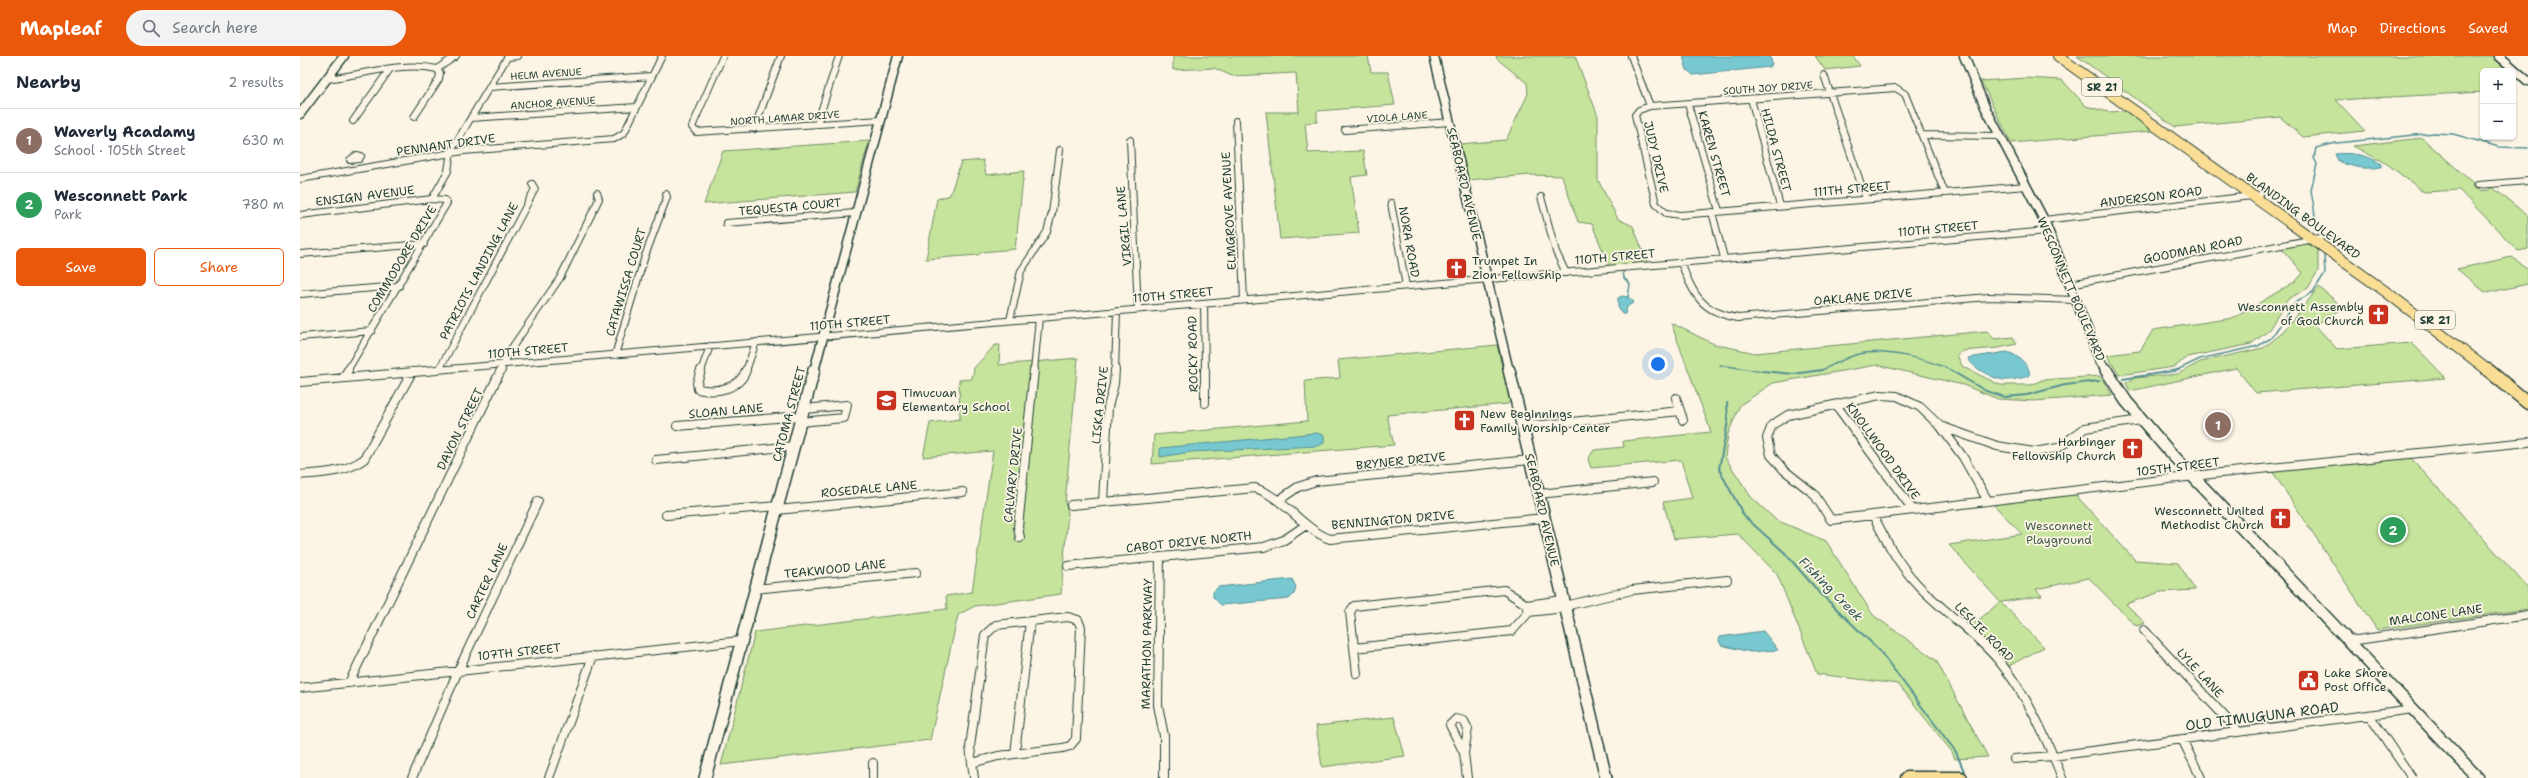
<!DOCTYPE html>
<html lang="en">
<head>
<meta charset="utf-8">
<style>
  :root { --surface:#fff; --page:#f2f2f3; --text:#1f2937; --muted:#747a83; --line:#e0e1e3; --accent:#ea580c }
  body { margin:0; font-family:"Shantell Sans",sans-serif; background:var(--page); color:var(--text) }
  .controls { position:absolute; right:12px; top:12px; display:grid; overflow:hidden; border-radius:6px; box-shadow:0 1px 3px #0004 }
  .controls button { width:36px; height:36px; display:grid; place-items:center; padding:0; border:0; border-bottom:1px solid var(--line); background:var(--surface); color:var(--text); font:20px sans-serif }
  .you { position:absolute; left:1358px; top:308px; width:14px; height:14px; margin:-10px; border:3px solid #fff; border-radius:50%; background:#1a73e8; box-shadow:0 0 0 6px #1a73e833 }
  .badge { display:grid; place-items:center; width:26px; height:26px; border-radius:50%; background:var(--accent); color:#fff; font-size:13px; font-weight:700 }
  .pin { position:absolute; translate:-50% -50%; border:2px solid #fff; box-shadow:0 1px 4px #0006 }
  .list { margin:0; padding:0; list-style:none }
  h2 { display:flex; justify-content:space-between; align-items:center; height:52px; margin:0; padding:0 16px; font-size:17px }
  h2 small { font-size:13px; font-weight:400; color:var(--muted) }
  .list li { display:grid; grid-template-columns:26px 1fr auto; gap:12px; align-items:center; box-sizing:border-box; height:64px; padding:0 16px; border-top:1px solid var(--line) }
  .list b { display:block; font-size:15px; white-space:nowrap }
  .list p { margin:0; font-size:13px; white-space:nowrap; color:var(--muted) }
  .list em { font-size:13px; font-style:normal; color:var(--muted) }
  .actions { display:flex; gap:8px; padding:12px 16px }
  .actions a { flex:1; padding:9px 0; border:1px solid var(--accent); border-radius:6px; text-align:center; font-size:14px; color:var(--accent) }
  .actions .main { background:var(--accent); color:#fff }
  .icon { flex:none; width:22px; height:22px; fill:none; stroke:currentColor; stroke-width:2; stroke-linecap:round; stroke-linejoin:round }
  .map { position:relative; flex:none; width:2228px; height:722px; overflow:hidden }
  header { display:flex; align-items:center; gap:24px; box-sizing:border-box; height:56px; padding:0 20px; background:var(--accent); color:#fff }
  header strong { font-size:19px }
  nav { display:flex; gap:22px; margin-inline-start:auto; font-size:14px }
  .search { width:280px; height:36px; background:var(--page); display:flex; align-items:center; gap:10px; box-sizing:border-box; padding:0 14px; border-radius:22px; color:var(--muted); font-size:15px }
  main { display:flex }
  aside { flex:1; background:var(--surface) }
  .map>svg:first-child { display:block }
</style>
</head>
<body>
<header>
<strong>Mapleaf</strong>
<div class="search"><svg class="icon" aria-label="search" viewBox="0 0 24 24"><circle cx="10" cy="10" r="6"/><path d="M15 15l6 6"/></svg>Search here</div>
<nav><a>Map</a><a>Directions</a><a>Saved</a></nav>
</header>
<main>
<aside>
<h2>Nearby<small>2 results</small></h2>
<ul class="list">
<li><span class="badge" style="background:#8d6e63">1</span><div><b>Waverly Acadamy</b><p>School · 105th Street</p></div><em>630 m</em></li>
<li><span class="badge" style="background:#2e9e5b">2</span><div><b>Wesconnett Park</b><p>Park</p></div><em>780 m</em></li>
</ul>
<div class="actions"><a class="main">Save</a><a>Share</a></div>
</aside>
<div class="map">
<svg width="2228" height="722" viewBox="0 0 2228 722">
  <rect width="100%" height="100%" fill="#fcf5e5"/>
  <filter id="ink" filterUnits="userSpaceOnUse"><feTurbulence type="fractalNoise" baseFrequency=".025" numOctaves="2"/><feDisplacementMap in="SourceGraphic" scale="8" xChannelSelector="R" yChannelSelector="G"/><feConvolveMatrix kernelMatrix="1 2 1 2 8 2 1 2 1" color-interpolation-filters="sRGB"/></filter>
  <g filter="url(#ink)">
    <!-- green -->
    <path fill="#c7e49c" stroke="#739068" d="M873 0H1068L1071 16H1088L1095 49 1017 55V66L1005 67 1008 97 1063 95 1067 119 1051 121 1059 177 980 183 966 56H999L996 17 932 20 914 12 873 14Z
      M1196 0H1275L1298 60V124L1318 163 1333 170 1348 208 1309 210 1292 168 1278 166 1262 120 1231 119 1167 124 1160 88 1206 84 1228 38 1227 27 1197 3Z
      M1515 0H1553L1560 10 1525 14Z
      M1777 0H2193L2210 15H2183V36L2036 44 2065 75 2003 81 1980 61 1875 71Z
      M1726 22 1762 24 1786 50 1808 56 1826 55 1853 75 1711 87 1681 25Z
      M2122 82 2173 127 2172 131 2181 135 2189 134 2191 130 2228 160V193L2218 195 2159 134 2124 136 2087 108 2053 90Z
      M569 85 555 136 404 148 423 95Z
      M683 104 686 119 724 115 715 193 682 196 678 199 626 203 637 143 650 139 661 106Z
      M2005 187 2018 193V215L2008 232 1988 243 1968 275 1951 288 1888 301 1874 311 1819 319 1807 299 1840 295 1853 274 1934 262 1996 225 2003 217 1980 191Z
      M2212 201 2228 213V228L2186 237 2157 213Z
      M2019 231 2044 252 2015 269 2037 293 2112 287 2146 322 1956 337 1936 312 1830 335 1826 327 1835 322 1878 318 1900 306 1963 292 1981 278Z
      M1371 267 1414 288 1455 297 1687 275 1694 283 1713 281 1717 288 1698 292 1662 295 1657 300 1663 311 1700 329H1731L1742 324 1800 320 1812 339 1734 345 1698 343 1663 329 1577 309 1473 327 1440 349 1428 378 1425 401 1451 441 1476 464 1526 485 1573 559 1636 604 1688 701 1655 703 1652 696 1598 628 1517 618 1477 518 1438 478 1374 483 1363 446 1392 442 1381 404 1291 412 1288 403 1294 394 1324 391 1323 385 1411 376Z
      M695 289H700L699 309 778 302 765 447 768 456 761 538 675 550 658 559 630 684 421 709 455 576 647 553 646 540 672 536 693 395 623 401 630 367 660 363 659 324 672 323 674 312Z
      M1197 289 1210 345 1208 348 1087 359 1094 389 852 408 854 379 1007 365 1005 325 1040 322 1038 304Z
      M2111 402 2228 532V553L2077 574 1972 415Z
      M1774 437 1835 504 1878 507 1895 534 1860 536 1826 548 1845 567 1836 570 1789 522 1736 533 1742 540 1701 546 1744 591 1707 611 1669 572 1700 546 1649 489 1722 478 1692 447Z
      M1094 661 1105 700 1022 711 1016 670Z"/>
    <!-- water -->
    <path fill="#78c8d2" stroke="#549093" d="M1383 0H1470L1472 8 1470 11 1393 19 1387 14Z
      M2035 98C2050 96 2069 99 2081 108V111C2068 114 2050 111 2038 105Z
      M1322 240 1328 241 1334 246 1327 251 1325 258H1322L1318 251V242Z
      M1707 296C1716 298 1732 310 1729 320 1721 322 1714 324 1706 324 1695 324 1672 312 1668 302Z
      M1016 377 1024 379V387L1018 390 891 396 860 401V392Z
      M992 523 996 531 994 538 989 543 921 549 913 541V536L918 531Z
      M1463 575 1478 594 1450 596 1421 589 1419 584 1420 581Z"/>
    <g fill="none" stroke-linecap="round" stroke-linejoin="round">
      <!-- stream-far1 -->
      <path stroke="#549093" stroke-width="1.5" d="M2017 172 2011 134 2017 108 2014 102 2016 92 2036 87 2134 77 2153 78 2199 91 2228 92
        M1323 214 1324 222 1330 228 1328 241
        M1420 309 1459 315
        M1519 315C1533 310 1545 301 1559 298 1584 293 1630 303 1652 315
        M1875 315 1900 303 1958 290 1971 282 1996 246 2013 236 2025 217 2024 199"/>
      <!-- stream -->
      <path stroke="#549093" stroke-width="2" d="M1452 314 1493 318 1522 314
        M1650 314 1686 335 1705 341 1727 339 1765 329 1799 325
        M1823 323 1879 314
        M1427 347 1428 365 1419 413 1444 460 1484 496 1518 535 1579 594 1656 696 1666 720"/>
      <defs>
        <path id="street-far1" d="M423 0 392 71 396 76 581 64
          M1331 0 1350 50
          M208 1 218 0
          M137 13 156 0
          M1524 19 1566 143
          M27 23C63 19 101 5 137 13
          M190 31 352 20
          M1596 32 1605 38 1645 137 1380 159 1366 157 1356 148 1335 59 1339 54 1350 50Z
          M1451 43 1480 150
          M1388 48 1419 155
          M114 61 139 23 140 17 137 13
          M171 62 337 51
          M53 65 90 13
          M936 65 944 244
          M517 68 539 0
          M454 73 481 0
          M1045 74 1150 66
          M1622 79 1700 80
          M830 84 838 253
          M57 99 61 100 59 103 50 104Z
          M0 123 163 95 314 83 324 77 362 0
          M2178 129 2228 125
          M1645 137 1726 130
          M1241 141 1256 196 1266 217
          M132 143 148 115 151 95 208 0
          M1091 147 1106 230
          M1412 156 1424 202
          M0 159 132 143 145 144 147 147 47 315
          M1744 164 1960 139
          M426 167 556 157
          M0 198 124 188
          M1381 207C1394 239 1401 256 1438 262L1689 241 1776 244
          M1770 228 2020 182
          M0 238 99 230
          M904 248 905 315
          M710 264 721 215 747 176 752 157 760 94
          M0 281 72 275
          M315 299 345 200 367 141 366 138
          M139 314 235 133 232 128
          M125 315 1748 175
          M200 315 211 293 260 222 299 143 297 137
          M401 315 410 290
          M446 315 456 286
          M734 315 739 262
          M815 315 817 255"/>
        <path id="street" d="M401 314 397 327 398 333C416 337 440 333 446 314
          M905 314V347
          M43 322 48 314
          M0 326 137 314
          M1376 342 1383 364
          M1536 349 1613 454
          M1841 364 1785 372 1758 392 1734 396 1697 390 1640 370 1620 351 1597 340 1580 339 1488 359 1472 369 1467 382 1471 399 1484 414 1514 438 1531 464 1911 418 2228 386
          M500 366 544 362 547 349 504 353
          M377 370 502 360
          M1222 371 1380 355
          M1641 371 1663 401 1688 445
          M356 404 494 390
          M0 419C23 417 45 417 64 403L112 316
          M1239 438 1353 426
          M979 444 998 431 1016 425 1230 404
          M803 446 808 351 814 328 815 314
          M771 449 955 432C985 442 1001 472 1030 483L1244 462
          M477 454 663 436
          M366 459 478 450
          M1573 459C1585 483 1598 508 1617 528 1642 555 1675 576 1699 605 1727 639 1746 681 1762 722
          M720 482 718 471 734 314
          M860 501 858 649 864 680V722
          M768 510 964 491 984 484 1006 469
          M455 533 616 517
          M1227 549 1263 544
          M1265 550 1332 534 1427 524
          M768 561 778 564 781 571 776 683 770 690 763 692 698 700 672 707 670 691 685 579 696 569Z
          M1844 574 1939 676
          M2047 583 2057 584 2228 559
          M1054 592 1212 575 1229 556 1265 552
          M1057 618 1050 556 1054 550 1204 534 1227 549 1229 556
          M49 627 201 314
          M0 632 441 585
          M2069 659 2112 722
          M1156 663 1164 665 1168 673 1164 697 1150 669Z
          M1882 683 1901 722
          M1164 697 1167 722
          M715 698 730 565
          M1714 703 1753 700 2113 653
          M573 707V722
          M672 707 674 722
          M112 722 158 615 238 445
          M249 722 293 600"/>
        <path id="secondary-far1" d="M1134 0 1209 315
          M1664 0 1685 51 1744 164 1800 305 1807 315
          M2199 0 2228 25
          M0 58 44 0
          M514 315 598 0"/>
        <path id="secondary" d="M1209 314 1306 722
          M1806 314 1826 345 1867 393 2178 722
          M405 722 514 314"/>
        <path id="primary-far1" d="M1758 0 2089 238 2189 315"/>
        <path id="primary" d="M2188 314 2228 347
          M1607 722H1661"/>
      </defs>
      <!-- street-far1 casing -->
      <use href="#street-far1" stroke="#1f3d34" stroke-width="8"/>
      <!-- street casing -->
      <use href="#street" stroke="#1f3d34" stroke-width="10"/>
      <!-- secondary-far1 casing -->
      <use href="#secondary-far1" stroke="#1f3d34" stroke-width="11"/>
      <!-- secondary casing -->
      <use href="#secondary" stroke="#1f3d34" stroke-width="14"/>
      <!-- primary-far1 casing -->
      <use href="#primary-far1" stroke="#1f3d34" stroke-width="12"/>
      <!-- primary casing -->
      <use href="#primary" stroke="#1f3d34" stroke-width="15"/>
      <!-- street-far1 -->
      <use href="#street-far1" stroke="#fcf5e5" stroke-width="6"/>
      <!-- street -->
      <use href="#street" stroke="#fcf5e5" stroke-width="8"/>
      <!-- secondary-far1 -->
      <use href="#secondary-far1" stroke="#fcf5e5" stroke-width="8"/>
      <!-- secondary -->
      <use href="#secondary" stroke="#fcf5e5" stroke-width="11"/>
      <!-- primary-far1 -->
      <use href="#primary-far1" stroke="#fbde96" stroke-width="10"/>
      <!-- primary -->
      <use href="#primary" stroke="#fbde96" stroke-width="12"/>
    </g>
  </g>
  <!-- icons -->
  <defs>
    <symbol id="church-square" viewBox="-11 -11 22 22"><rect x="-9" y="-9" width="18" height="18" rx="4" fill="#c8321e" stroke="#fcf5e5"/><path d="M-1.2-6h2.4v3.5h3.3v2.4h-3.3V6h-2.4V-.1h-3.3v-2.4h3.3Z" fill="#fff"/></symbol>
    <symbol id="school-square" viewBox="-11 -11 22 22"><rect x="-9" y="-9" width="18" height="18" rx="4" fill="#c8321e" stroke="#fcf5e5"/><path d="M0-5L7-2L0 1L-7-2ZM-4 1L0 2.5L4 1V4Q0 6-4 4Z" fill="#fff"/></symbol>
    <symbol id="civic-square" viewBox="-11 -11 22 22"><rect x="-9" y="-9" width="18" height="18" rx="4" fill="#c8321e" stroke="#fcf5e5"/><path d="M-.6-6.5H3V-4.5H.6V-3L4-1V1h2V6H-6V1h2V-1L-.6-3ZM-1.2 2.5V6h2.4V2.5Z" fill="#fff"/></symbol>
  </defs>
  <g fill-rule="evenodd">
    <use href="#church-square" x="1144" y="200" width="25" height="25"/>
    <use href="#church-square" x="2066" y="246" width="25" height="25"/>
    <use href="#school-square" x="574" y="332" width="25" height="25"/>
    <use href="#church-square" x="1152" y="352" width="25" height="25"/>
    <use href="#church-square" x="1820" y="380" width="25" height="25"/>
    <use href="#church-square" x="1968" y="450" width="25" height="25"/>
    <use href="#civic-square" x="1996" y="612" width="25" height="25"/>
  </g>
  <g text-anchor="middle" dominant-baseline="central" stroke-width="3.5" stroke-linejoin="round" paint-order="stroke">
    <!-- far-street labels -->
    <g font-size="10" fill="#1f3d34" stroke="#fcf5e5">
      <text transform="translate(246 18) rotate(-4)">HELM AVENUE</text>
      <text transform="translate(1468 32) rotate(-4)">SOUTH JOY DRIVE</text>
      <text transform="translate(253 47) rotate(-4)">ANCHOR AVENUE</text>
      <text transform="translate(1097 61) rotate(-4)">VIOLA LANE</text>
      <text transform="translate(485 62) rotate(-4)">NORTH LAMAR DRIVE</text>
    </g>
    <!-- shield labels -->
    <g fill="#fcf5e5" stroke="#617469" stroke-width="1">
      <rect x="1782" y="22" width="40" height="18" rx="3"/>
      <rect x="2115" y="255" width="40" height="18" rx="3"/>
    </g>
    <g font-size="11" font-weight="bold" fill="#1f3d34">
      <text x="1802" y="31">SR 21</text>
      <text x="2135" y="264">SR 21</text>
    </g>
    <!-- street labels -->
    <g font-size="12" fill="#1f3d34" stroke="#fcf5e5">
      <text transform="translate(146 89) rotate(-8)">PENNANT DRIVE</text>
      <text transform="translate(1476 94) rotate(75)">HILDA STREET</text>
      <text transform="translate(1414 98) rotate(74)">KAREN STREET</text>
      <text transform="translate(1356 101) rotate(77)">JUDY DRIVE</text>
      <text transform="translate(1164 128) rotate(77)">SEABOARD AVENUE</text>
      <text transform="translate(1552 133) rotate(-5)">111TH STREET</text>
      <text transform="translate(65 140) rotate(-7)">ENSIGN AVENUE</text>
      <text transform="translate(1851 141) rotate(-7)">ANDERSON ROAD</text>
      <text transform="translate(490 151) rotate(-5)">TEQUESTA COURT</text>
      <text transform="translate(929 155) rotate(-93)">ELMGROVE AVENUE</text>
      <text transform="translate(2003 160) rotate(36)">BLANDING BOULEVARD</text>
      <text transform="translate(824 170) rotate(-95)">VIRGIL LANE</text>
      <text transform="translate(1638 173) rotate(-5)">110TH STREET</text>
      <text transform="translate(1109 186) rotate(80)">NORA ROAD</text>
      <text transform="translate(1893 194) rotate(-11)">GOODMAN ROAD</text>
      <text transform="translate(1315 201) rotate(-5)">110TH STREET</text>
      <text transform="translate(102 203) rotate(-59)">COMMODORE DRIVE</text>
      <text transform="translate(179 215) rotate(-62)">PATRIOTS LANDING LANE</text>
      <text transform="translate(326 226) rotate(-73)">CATAWISSA COURT</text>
      <text transform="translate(1771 233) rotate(67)">WESCONNETT BOULEVARD</text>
      <text transform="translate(873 239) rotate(-5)">110TH STREET</text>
      <text transform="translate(1563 241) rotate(-5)">OAKLANE DRIVE</text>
      <text transform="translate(550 267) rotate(-5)">110TH STREET</text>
      <text transform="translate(228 295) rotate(-5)">110TH STREET</text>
      <text transform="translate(893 298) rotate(-91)">ROCKY ROAD</text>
      <text transform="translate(800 349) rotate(-84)">LISKA DRIVE</text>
      <text transform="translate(426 355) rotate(-5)">SLOAN LANE</text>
      <text transform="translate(489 358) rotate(-75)">CATOMA STREET</text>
      <text transform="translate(160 373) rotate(-64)">DAVON STREET</text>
      <text transform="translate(1583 395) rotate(54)">KNOLLWOOD DRIVE</text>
      <text transform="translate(1101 405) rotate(-6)">BRYNER DRIVE</text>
      <text transform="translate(1878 411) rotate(-7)">105TH STREET</text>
      <text transform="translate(713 419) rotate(-84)">CALVARY DRIVE</text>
      <text transform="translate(569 433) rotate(-5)">ROSEDALE LANE</text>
      <text transform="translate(1242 454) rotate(77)">SEABOARD AVENUE</text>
      <text transform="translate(1093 464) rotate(-5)">BENNINGTON DRIVE</text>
      <text transform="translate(889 486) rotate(-6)">CABOT DRIVE NORTH</text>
      <text transform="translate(535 513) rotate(-6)">TEAKWOOD LANE</text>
      <text transform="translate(187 525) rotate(-65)">CARTER LANE</text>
      <text transform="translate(2136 559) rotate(-8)">MALCONE LANE</text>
      <text transform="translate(1684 576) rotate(45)">LESLIE ROAD</text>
      <text transform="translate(847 588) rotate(-89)">MARATHON PARKWAY</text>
      <text transform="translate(219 596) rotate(-6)">107TH STREET</text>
      <text transform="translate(1900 617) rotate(47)">LYLE LANE</text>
    </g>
    <!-- poi labels -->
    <g font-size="12" fill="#1f3d34" stroke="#fcf5e5" text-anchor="start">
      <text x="1172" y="205">Trumpet In<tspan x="1172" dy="14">Zion Fellowship</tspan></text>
      <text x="2064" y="251" text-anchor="end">Wesconnett Assembly<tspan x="2064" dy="14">of God Church</tspan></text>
      <text x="602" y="337">Timucuan<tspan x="602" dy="14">Elementary School</tspan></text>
      <text x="1180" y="358">New Beginnings<tspan x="1180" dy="14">Family Worship Center</tspan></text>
      <text x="1816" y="386" text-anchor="end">Harbinger<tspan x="1816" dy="14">Fellowship Church</tspan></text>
      <text x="1964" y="455" text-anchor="end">Wesconnett United<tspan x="1964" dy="14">Methodist Church</tspan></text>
      <text x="2024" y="617">Lake Shore<tspan x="2024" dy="14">Post Office</tspan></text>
    </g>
    <!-- park labels -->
    <g font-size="12" fill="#415e49" stroke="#fcf5e5">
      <text x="1759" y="470">Wesconnett<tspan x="1759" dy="14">Playground</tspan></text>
    </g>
    <!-- water labels -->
    <g font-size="13" font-style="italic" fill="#315954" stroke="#fcf5e5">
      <text transform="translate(1531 533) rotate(45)">Fishing Creek</text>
    </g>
    <!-- near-street labels -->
    <g font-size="14" fill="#1f3d34" stroke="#fcf5e5">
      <text transform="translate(1962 660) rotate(-7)">OLD TIMUGUNA ROAD</text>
    </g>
  </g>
</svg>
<div class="controls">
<button>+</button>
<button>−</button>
</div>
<div class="you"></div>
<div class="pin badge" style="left:1918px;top:369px;background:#8d6e63">1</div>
<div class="pin badge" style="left:2093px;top:474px;background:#2e9e5b">2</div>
</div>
</main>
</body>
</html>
